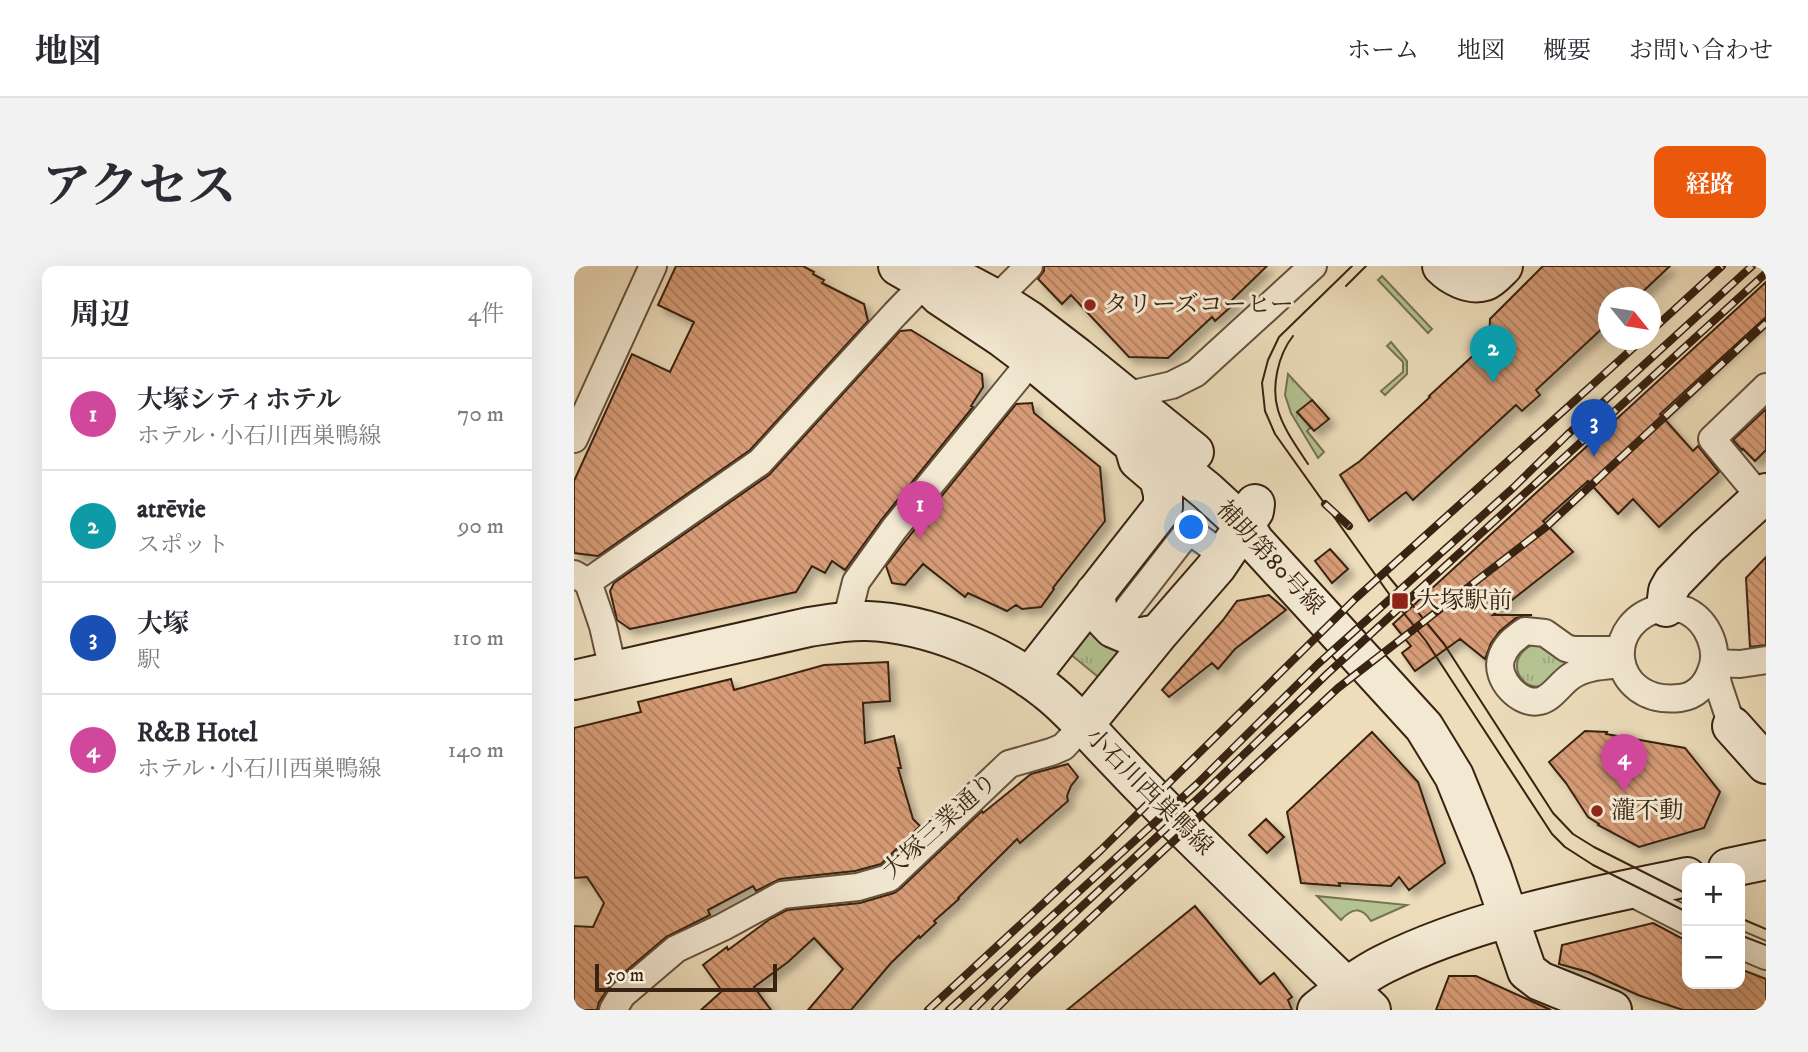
<!DOCTYPE html>
<html lang="ja">
<head>
<meta charset="utf-8">
<style>
  :root { --surface:#fff; --page:#f2f2f3; --text:#2b2b33; --muted:#7c7c81; --line:#e1e1e2; --accent:#ea580c }
  body { margin:0; font-family:"IM FELL DW Pica","Noto Serif JP",serif; background:var(--page); color:var(--text) }
  .controls { position:absolute; right:21px; bottom:21px; display:grid; overflow:hidden; border-radius:14px; box-shadow:0 7px 28px #0002 }
  .controls button { width:63px; height:63px; display:grid; place-items:center; padding:0; border:0; border-bottom:2px solid var(--line); background:var(--surface); color:var(--text); font:35px sans-serif }
  .compass { position:absolute; left:1024px; top:21px; width:63px; height:63px; border-radius:50%; background:var(--surface); box-shadow:0 7px 28px #0002; rotate:120deg }
  .scale { position:absolute; left:21px; bottom:18px; width:182px; box-sizing:border-box; padding-left:7px; border:4px solid #382211; border-top:0; font-size:19px; line-height:24px; white-space:nowrap; color:#382211; -webkit-text-stroke:5px #f3e9d3; paint-order:stroke }
  .you { position:absolute; left:618px; top:262px; width:24px; height:24px; margin:-18px; border:5px solid #fff; border-radius:50%; background:#1a73e8; box-shadow:0 0 0 10px #1a73e833 }
  .badge { display:grid; place-items:center; width:46px; height:46px; border-radius:50%; background:var(--accent); color:#fff; font-size:23px; font-weight:700 }
  .pin { position:absolute; translate:-50% -58px; filter:drop-shadow(0 2px 4px #0008) }
  .pin::after { content:''; position:absolute; top:37px; width:24px; height:21px; background:inherit; clip-path:polygon(0 0,100% 0,50% 100%) }
  .list { margin:0; padding:0; list-style:none }
  h2 { display:flex; justify-content:space-between; align-items:center; height:91px; margin:0; padding:0 28px; font-size:30px }
  h2 small { font-size:23px; font-weight:400; color:var(--muted) }
  .list li { display:grid; grid-template-columns:46px 1fr auto; gap:21px; align-items:center; box-sizing:border-box; height:112px; padding:0 28px; border-top:2px solid var(--line) }
  .list b { display:block; font-size:26px; white-space:nowrap }
  .list p { margin:0; font-size:23px; white-space:nowrap; color:var(--muted) }
  .list em { font-size:23px; font-style:normal; color:var(--muted) }
  .map { position:relative; flex:none; width:1192px; height:744px; overflow:hidden; border-radius:14px }
  header { display:flex; align-items:center; gap:42px; box-sizing:border-box; height:98px; padding:0 35px; background:var(--surface); border-bottom:2px solid var(--line) }
  header strong { font-size:33px }
  nav { display:flex; gap:38px; margin-inline-start:auto; font-size:24px }
  .intro { display:flex; align-items:center; justify-content:space-between; box-sizing:border-box; height:168px; padding:0 42px }
  h1 { margin:0; font-size:49px }
  .button { padding:18px 32px; border-radius:14px; background:var(--accent); color:#fff; font-size:24px; font-weight:700 }
  main { display:flex; gap:42px; padding:0 42px }
  aside { flex:1; background:var(--surface); border-radius:14px; box-shadow:0 7px 28px #0002 }
  .map>svg:first-child { display:block }
</style>
</head>
<body>
<header>
<strong>地図</strong>
<nav><a>ホーム</a><a>地図</a><a>概要</a><a>お問い合わせ</a></nav>
</header>
<div class="intro"><h1>アクセス</h1><a class="button">経路</a></div>
<main>
<aside>
<h2>周辺<small>4件</small></h2>
<ul class="list">
<li><span class="badge" style="background:#d1479c">1</span><div><b>大塚シティホテル</b><p>ホテル · 小石川西巣鴨線</p></div><em>70 m</em></li>
<li><span class="badge" style="background:#0f9aa8">2</span><div><b>atrēvie</b><p>スポット</p></div><em>90 m</em></li>
<li><span class="badge" style="background:#1a4fb4">3</span><div><b>大塚</b><p>駅</p></div><em>110 m</em></li>
<li><span class="badge" style="background:#d1479c">4</span><div><b>R&amp;B Hotel</b><p>ホテル · 小石川西巣鴨線</p></div><em>140 m</em></li>
</ul>
</aside>
<div class="map">
<svg width="1192" height="744" viewBox="0 0 1192 744">
  <defs>
    <pattern id="grass-tufts" width="24" height="20" patternUnits="userSpaceOnUse" patternTransform="scale(1.75)"><rect width="24" height="20" fill="#b5c292"/><path d="M3 7l-1-3M5 7V3M7 7l1-3M15 17l-1-3M17 17v-4M19 17l1-3" fill="none" stroke="#9ca67d"/></pattern>
    <pattern id="building-back-hatch" width="6" height="6" patternUnits="userSpaceOnUse" patternTransform="scale(1.75)"><rect width="6" height="6" fill="#d79c77"/><path d="M-1 5l2 2M0 0l6 6M5-1l2 2" fill="none" stroke="#af7f60"/></pattern>
    <filter id="shadow"><feDropShadow dx="6" dy="6" stdDeviation="3.5" flood-color="#0004"/></filter>
  </defs>
  <rect width="100%" height="100%" fill="#edddbb"/>
  <filter id="stains"><feTurbulence type="fractalNoise" baseFrequency=".00286" numOctaves="4"/><feColorMatrix values="0 0 0 0 .2 0 0 0 0 .09 0 0 0 0 .02 0 0 0 .5 -.17"/></filter>
  <radialGradient id="worn" r=".72"><stop offset=".6" stop-color="#630" stop-opacity="0"/><stop offset="1" stop-color="#630" stop-opacity=".3"/></radialGradient>
  <!-- grass -->
  <path fill="url(#grass-tufts)" stroke="#767252" stroke-width="2" d="M808 10 858 63 854 67 804 14Z
    M817 76 833 95V108L811 129 807 125 829 106V96L813 80Z
    M714 108 738 134 737 161 733 165 750 186 744 192 717 147 711 129Z
    M519 353 555 382 528 414 490 383Z
    M960 378 968 379 991 394V399C984 405 977 414 970 418 950 430 926 393 960 378Z"/>
  <!-- green -->
  <path fill="#b5c292" stroke="#767252" stroke-width="2" d="M743 630 833 639 797 655C787 640 778 642 767 654Z"/>
  <!-- building -->
  <path fill="url(#building-back-hatch)" stroke="#382211" stroke-width="2" filter="url(#shadow)" d="M102 0H229L240 6 239 8 250 14 248 17 290 38 294 55 176 184 24 290 0 287V215L58 88 96 106 120 56 84 39Z
    M470 0H693L658 34 661 37 641 55 638 51 594 92 555 91 497 29 488 38 464 13 470 5Z
    M969 0H1096L1062 32H1034V57L962 124 966 129 948 145 942 139 839 234 832 226 795 255 766 209 786 195 856 131 855 130 915 75 916 53Z
    M1192 16V51L1086 148 1119 185 1124 180 1145 206 1085 261 1059 233 1044 248 1014 215 969 255 999 286 919 349H958L942 352 926 365 917 377 911 393 886 373 841 405 828 387 837 380 819 358Z
    M337 64 408 108 409 121 397 140 399 141 308 253 271 304 258 295 251 307 238 300 222 326 94 355 56 363 43 354 36 325 40 317 195 209 326 65Z
    M738 134 755 153 740 165 723 146Z
    M458 137 460 147 526 201 531 255 479 322 480 323 467 341 448 343 442 339 433 345 394 327 391 331 349 298 331 319 318 317 312 300 333 273 442 138Z
    M1192 143V184L1181 195 1169 183 1168 184 1159 174Z
    M756 283 774 303 758 317 741 295Z
    M1192 291V379L1176 381 1172 312Z
    M695 329 712 344 661 383 644 403 638 397 595 431 588 424 649 354 663 335Z
    M314 396 316 435 289 437 291 477 320 470 327 502H324L339 553 346 560 307 598 281 605 206 613 182 625 179 620 134 644 136 649 92 671 38 717 25 736 23 744H0V660L19 661 30 637 13 611 0 612V462L67 446 64 436 157 413 160 424 250 399Z
    M1011 465 1033 466 1032 468 1111 482 1146 526 1130 562 1065 581 1024 559 1025 558 1014 551 992 517 975 496Z
    M798 466 844 516 871 597 835 624 825 611 817 620 765 617 766 620 727 617 713 546Z
    M494 498 504 511 497 520 493 530 494 535 446 577 443 573 384 632 385 633 360 655 362 657 346 672 345 670 317 697 277 744H234L269 703 240 672 214 696 180 721 197 744H127L148 725 129 699 153 681 154 684 196 653 213 644 286 637 320 627 326 623 408 545 409 547 457 508Z
    M692 553 710 571 693 587 675 569Z
    M621 640 686 718 700 707 718 731 714 734 718 744H493Z
    M1079 657 1113 675V718H1166V703L1192 713V744H1109L1064 729 1014 706 985 698 988 679Z
    M875 710H902L977 744H862Z"/>
  <g fill="none" stroke-linecap="round" stroke-linejoin="round">
    <defs>
      <path id="street" d="M422 33 455 0
        M1192 121 1138 173 1192 238
        M550 130 598 119 622 107 739 0
        M0 173 79 0
        M0 308 14 316 29 360 39 404
        M14 316 186 196 321 48 352 16
        M1092 341C1099 342 1106 342 1113 345 1134 356 1146 384 1137 405 1132 419 1122 430 1106 432 1035 440 1025 352 1092 341Z
        M272 356 282 316 320 263 458 94
        M539 362 609 272 620 268 638 281 643 300
        M1047 384H999L992 382 971 367 951 365C940 373 931 379 927 393 921 413 946 440 966 435 978 432 986 418 996 411 1011 400 1030 400 1048 398
        M1158 460 1144 418 1140 397 1166 398 1192 394
        M1052 624 1113 655
        M1166 679 1192 690
        M39 744 48 729 102 683 149 661 208 629 284 621 315 612 435 498 477 486 489 481 509 460"/>
      <path id="secondary" d="M324 0 352 16 366 30 429 72 458 94 559 178 578 180 633 225 670 259 681 276 850 461 880 510 918 603 953 705 966 715 1038 744
        M868 0C878 10 896 20 911 15 917 13 924 5 929 0
        M356 15 384 13 422 33 456 55 503 91 620 186
        M521 327 524 346 539 362 563 372 584 368
        M1092 341 1094 325 1099 316 1133 281 1192 227
        M455 412 589 241V228L585 212 564 194 560 180
        M0 414 235 361C254 358 274 354 293 355 354 357 426 387 473 425 490 438 504 454 519 469 544 496 570 523 596 549 663 615 729 680 797 744
        M509 460 584 368 643 300 680 245 681 238
        M1158 460 1192 498
        M1154 602 1192 594
        M743 744C764 728 786 710 810 698 905 651 1010 633 1113 611"/>
    </defs>
    <!-- street casing -->
    <use href="#street" stroke="#65513c" stroke-width="30"/>
    <!-- secondary casing -->
    <use href="#secondary" stroke="#382211" stroke-width="42"/>
    <!-- street -->
    <use href="#street" stroke="#f3e9d3" stroke-width="26"/>
    <!-- secondary -->
    <use href="#secondary" stroke="#f3e9d3" stroke-width="38"/>
    <!-- tram -->
    <path stroke="#382211" stroke-width="2" d="M778 0 705 71 694 94 688 117 691 145 701 168 820 335 852 375 978 568 991 581 1019 599 1113 646
      M772 20 792 0
      M719 70C704 89 697 121 704 144 710 164 723 181 734 198
      M811 306 870 378 979 547 999 568 1020 581 1113 628
      M1166 652 1192 663
      M1166 669 1192 679"/>
    <defs>
      <path id="rail" d="M1076 66 1148 0
        M751 238 775 260
        M354 744 527 584 781 333 1068 74
        M375 744 623 518 744 398 939 222 993 169 1178 0
        M399 744 448 696 631 526 753 408 1192 7
        M421 744 458 707 764 422 972 261 1192 57"/>
    </defs>
    <!-- rail casing -->
    <use href="#rail" stroke="#382211" stroke-width="8"/>
    <!-- rail -->
    <use href="#rail" stroke="#f3e9d3" stroke-width="5" stroke-dasharray="16" stroke-linecap="butt"/>
  </g>
  <!-- markers -->
  <g fill="#8f2418" stroke="#f3e9d3" stroke-width="2.5">
    <circle cx="516" cy="39" r="7"/>
    <rect x="817" y="326" width="18" height="18" rx="3.5"/>
    <circle cx="1023" cy="545" r="7"/>
  </g>
  <g text-anchor="middle" dominant-baseline="central" stroke-width="6" stroke-linejoin="round" paint-order="stroke">
    <!-- poi labels -->
    <g font-size="24" fill="#382211" stroke="#f3e9d3" text-anchor="start">
      <text x="530" y="39">タリーズコーヒー</text>
      <text x="842" y="335">大塚駅前</text>
      <text x="1037" y="545">瀧不動</text>
    </g>
    <!-- street labels -->
    <g font-size="24" fill="#382211" stroke="#f3e9d3">
      <text transform="translate(696 292) rotate(47)">補助第80号線</text>
      <text transform="translate(575 526) rotate(45)">小石川西巣鴨線</text>
      <text transform="translate(366 560) rotate(-42)">大塚三業通り</text>
    </g>
  </g>
  <rect width="100%" height="100%" filter="url(#stains)"/>
  <rect width="100%" height="100%" fill="url(#worn)"/>
</svg>
<div class="controls">
<button>+</button>
<button>−</button>
</div>
<svg class="compass" viewBox="-18 -18 36 36"><path d="M0-13l5 13h-10z" fill="#e53935"/><path d="M0 13l5-13h-10z" fill="#7c7c81"/></svg>
<div class="scale">50 m</div>
<div class="you"></div>
<div class="pin badge" style="left:346px;top:273px;background:#d1479c">1</div>
<div class="pin badge" style="left:919px;top:117px;background:#0f9aa8">2</div>
<div class="pin badge" style="left:1020px;top:191px;background:#1a4fb4">3</div>
<div class="pin badge" style="left:1050px;top:526px;background:#d1479c">4</div>
</div>
</main>
</body>
</html>
